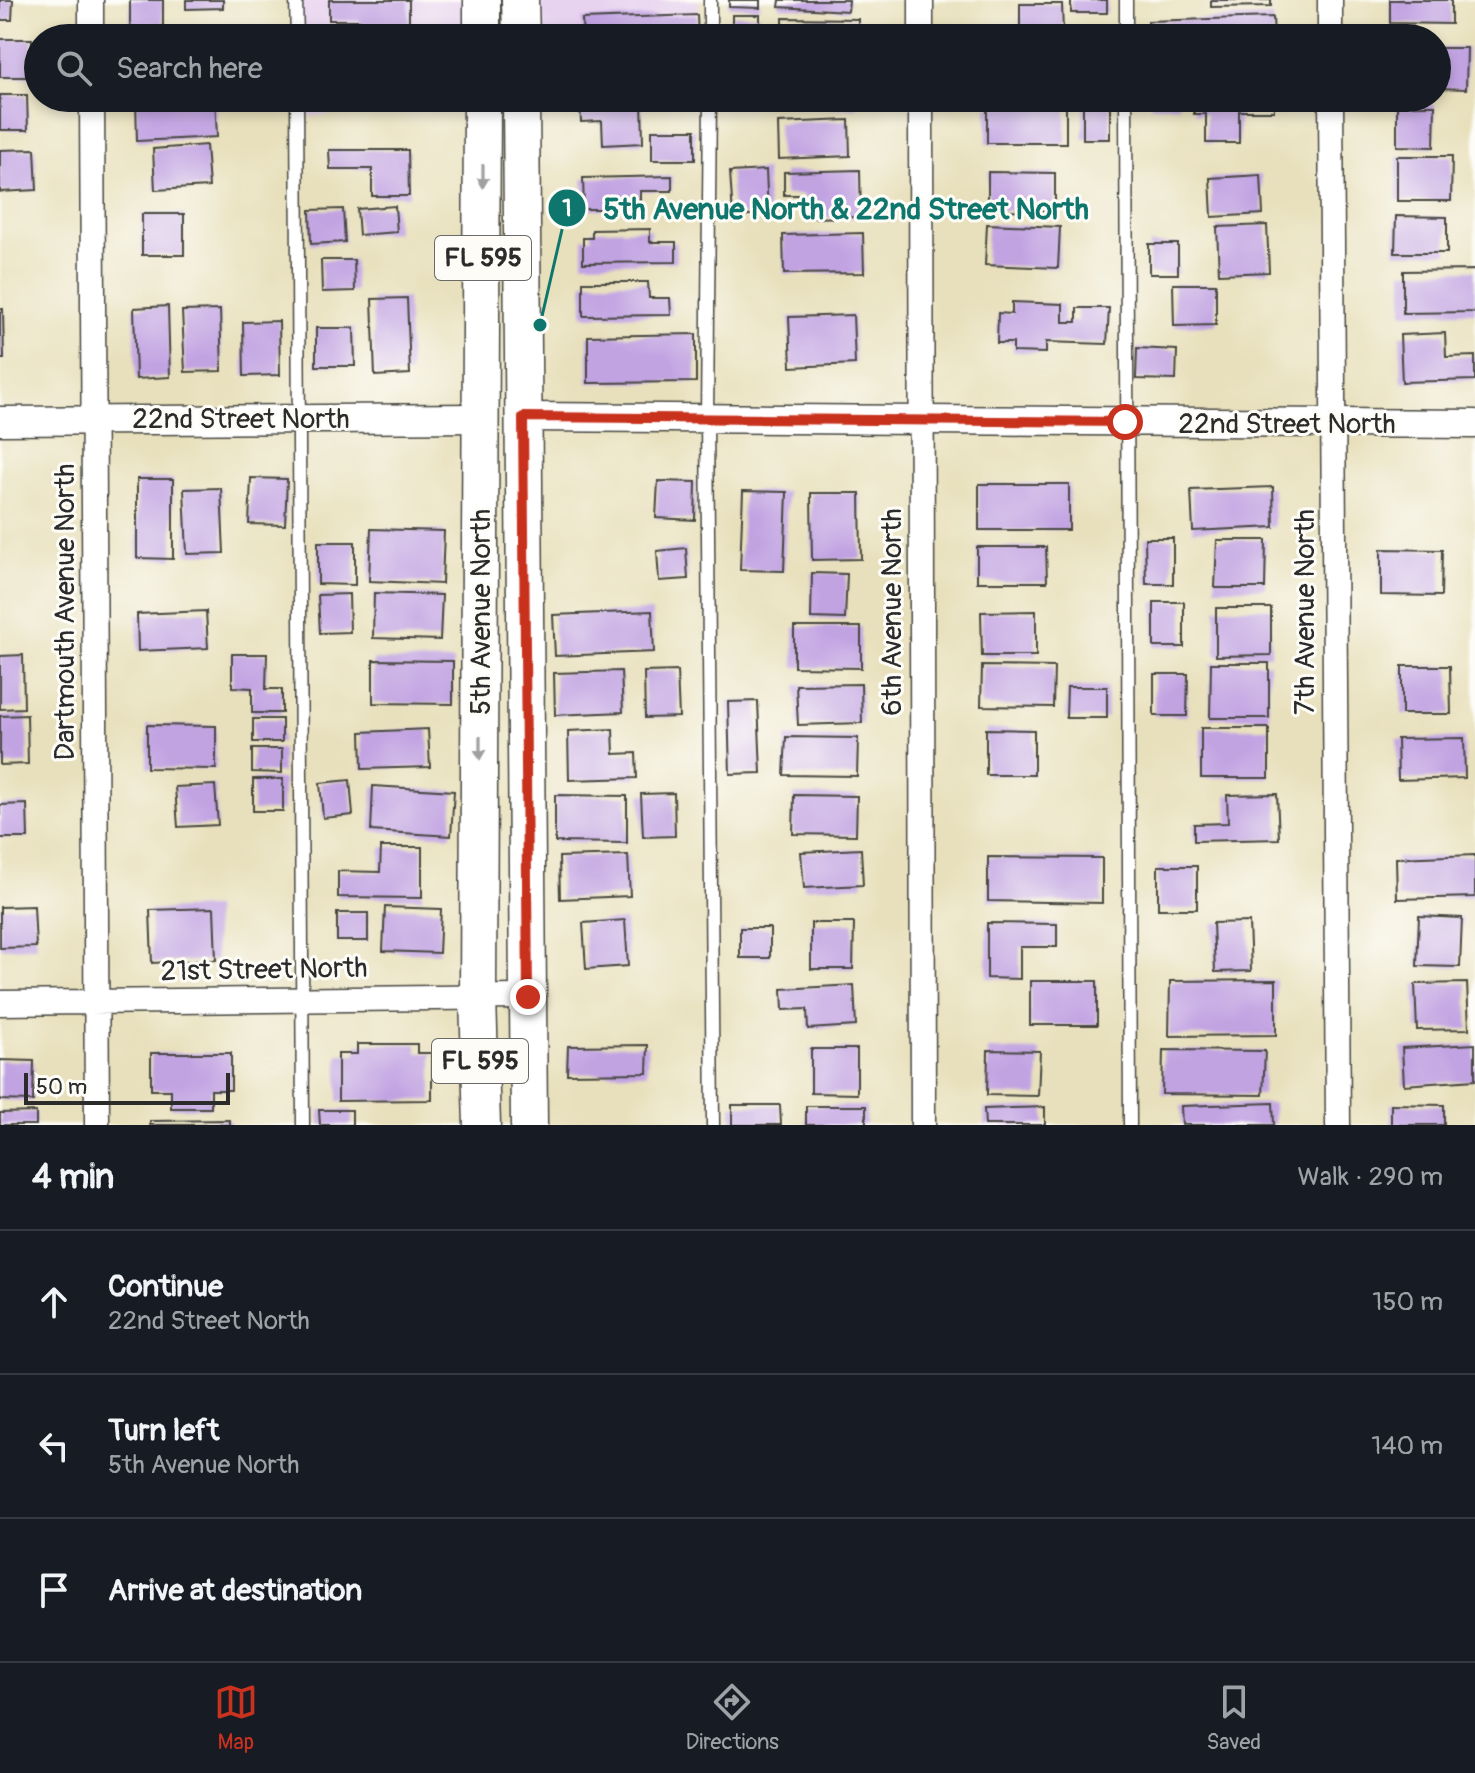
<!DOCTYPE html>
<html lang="en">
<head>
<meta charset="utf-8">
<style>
  :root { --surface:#171b24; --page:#242831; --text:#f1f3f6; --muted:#9ea1a6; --line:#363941; --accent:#c8321e }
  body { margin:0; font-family:Pangolin,sans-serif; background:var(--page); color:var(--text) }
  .scale { position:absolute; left:24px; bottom:20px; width:206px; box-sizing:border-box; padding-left:8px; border:4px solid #2b2b2b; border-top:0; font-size:22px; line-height:28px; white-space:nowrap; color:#2b2b2b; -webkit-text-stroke:6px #fdfcf7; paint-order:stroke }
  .stop { position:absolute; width:24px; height:24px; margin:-18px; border:6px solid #c8321e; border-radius:50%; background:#fff }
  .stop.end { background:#c8321e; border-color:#fff; box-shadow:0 2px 8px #0008 }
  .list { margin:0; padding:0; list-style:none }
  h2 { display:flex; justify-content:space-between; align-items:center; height:104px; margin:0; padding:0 32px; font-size:34px }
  h2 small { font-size:26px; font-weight:400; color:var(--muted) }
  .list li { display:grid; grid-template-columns:52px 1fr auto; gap:24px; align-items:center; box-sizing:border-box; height:144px; padding:0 32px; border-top:2px solid var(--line) }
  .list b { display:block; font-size:30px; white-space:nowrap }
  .list p { margin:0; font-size:26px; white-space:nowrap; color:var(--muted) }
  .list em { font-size:26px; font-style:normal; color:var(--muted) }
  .icon { flex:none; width:44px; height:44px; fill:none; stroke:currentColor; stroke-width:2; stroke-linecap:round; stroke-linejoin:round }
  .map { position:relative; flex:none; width:1475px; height:1125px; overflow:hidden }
  .search { position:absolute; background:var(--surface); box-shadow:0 4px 12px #0003; left:24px; right:24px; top:24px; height:88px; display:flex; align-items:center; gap:20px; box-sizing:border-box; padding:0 28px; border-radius:44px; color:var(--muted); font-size:30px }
  .sheet { height:536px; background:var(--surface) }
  nav { display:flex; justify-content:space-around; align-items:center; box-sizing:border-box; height:112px; border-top:2px solid var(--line); background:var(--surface); font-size:22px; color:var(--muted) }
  nav a { display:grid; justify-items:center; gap:4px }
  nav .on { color:var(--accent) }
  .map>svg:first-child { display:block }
</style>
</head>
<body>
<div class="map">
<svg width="1475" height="1125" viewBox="0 0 1475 1125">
  <rect width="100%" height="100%" fill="#fdfcf7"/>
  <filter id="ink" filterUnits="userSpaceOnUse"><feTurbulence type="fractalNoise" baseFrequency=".0125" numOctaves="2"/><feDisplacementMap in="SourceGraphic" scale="16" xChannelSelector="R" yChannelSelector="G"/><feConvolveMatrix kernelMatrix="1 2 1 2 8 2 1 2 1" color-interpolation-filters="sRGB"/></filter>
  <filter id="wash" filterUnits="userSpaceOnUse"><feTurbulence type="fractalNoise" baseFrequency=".006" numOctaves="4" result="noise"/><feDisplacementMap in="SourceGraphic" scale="32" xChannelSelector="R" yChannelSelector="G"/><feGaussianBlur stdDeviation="1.8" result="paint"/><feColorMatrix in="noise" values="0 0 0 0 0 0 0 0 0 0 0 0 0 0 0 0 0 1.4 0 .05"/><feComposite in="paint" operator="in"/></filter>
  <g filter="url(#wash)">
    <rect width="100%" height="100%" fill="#e8e0bc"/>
    <!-- built -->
    <path fill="#e7d2ef" d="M297 0H466V38H298Z
      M535 0H699L696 38H536Z
      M301 98H466V101L302 117Z"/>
    <g id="blocks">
      <!-- building -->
      <path fill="#c1a3e2" d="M0 0H13L12 20H0Z
        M130 0H163V32H130Z
        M186 0H223V8L186 9Z
        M329 0H409V38H360V20H329Z
        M729 0H760V8L729 7Z
        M780 0H849L848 11 779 7Z
        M1071 0H1107V13H1071Z
        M1211 0H1271V6L1211 7Z
        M1390 0H1451V24L1390 23Z
        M1020 4H1062L1063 33H1020Z
        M697 15 698 38H583L582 19Z
        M732 15H760V38H732Z
        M1273 17 1274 38H1149L1148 21Z
        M783 18 858 19V38H783Z
        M0 39H32V77H0Z
        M1437 48H1467L1466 89 1437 88Z
        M0 95H27L28 130H0Z
        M215 98 217 137 137 141 136 100Z
        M642 98 643 143 603 145 602 121 581 122 580 99Z
        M792 98H858L857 108 792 106Z
        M1151 98H1179L1178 106H1151Z
        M1194 98H1274V111H1239V143H1206V114H1194Z
        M1083 105H1110V139H1083Z
        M1397 105H1435L1434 147 1397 146Z
        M987 106 1066 107V143H987Z
        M849 120 850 156 779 159 778 123Z
        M652 130H695V160H652Z
        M206 145 209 187 155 190 153 149Z
        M35 149 37 190 0 192V150Z
        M329 150H408L409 196H372V169H330Z
        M1397 156H1452L1451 201H1397Z
        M766 170 768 214 733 216 730 172Z
        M860 170 861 217 804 218 803 195H784V172Z
        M988 172 1055 173V211L988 210Z
        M1261 175 1263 214 1212 217 1210 178Z
        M672 176V191H640V209H584L583 178Z
        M395 206 397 232 359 235 357 209Z
        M343 209 345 242 311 244 310 210Z
        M142 214H184V255H142Z
        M1396 216 1447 217V253H1395Z
        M987 224 1060 227 1058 268 985 265Z
        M1267 225 1269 272 1219 274 1217 227Z
        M650 229V242H676V262L583 263V238H592V230Z
        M863 233 864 273 784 274 783 235Z
        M1149 244H1178V274H1149Z
        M321 260H354L355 291 322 292Z
        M1475 270V312L1403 313V271Z
        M583 282H648L649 298H670L671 315 583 316Z
        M1173 284H1216V325L1174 326Z
        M407 298 410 374 375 376 372 299Z
        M1012 302 1063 304V322H1077V308H1109L1107 344 1046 342V353L1013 352V343H997L998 313 1012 314Z
        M168 306 170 377 136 379 134 308Z
        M0 309H3L4 359H0Z
        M220 310 222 371 185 372 182 311Z
        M853 315 855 364 791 367 789 317Z
        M279 321 280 375 244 376 243 322Z
        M316 328H354L355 366H316Z
        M1445 333 1446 357 1475 356V380L1402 382 1400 335Z
        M696 334V382L588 383V336Z
        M1137 348 1177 350 1176 380 1136 379Z
        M251 478 287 479 285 525 249 524Z
        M137 479H173V559L137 558Z
        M658 481 696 482 695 520 656 518Z
        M979 484H1069V530H979Z
        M1273 487 1274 527 1193 531 1191 490Z
        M221 488 224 553 187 554 184 489Z
        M743 491 787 492 784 571 740 570Z
        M811 493H860L861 559 812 560Z
        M371 529 444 531 442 584 369 581Z
        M1145 538H1173V584H1146Z
        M1217 540H1266L1265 588H1215Z
        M318 542H355V585L318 584Z
        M977 547H1046L1047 582H977Z
        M686 548 688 579 659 581 657 551Z
        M1381 549 1442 550 1441 596 1381 595Z
        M812 573 847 574 845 619 811 618Z
        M374 593 442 595 440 640 373 638Z
        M349 594 350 632 320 633 318 595Z
        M1154 602H1184V647H1154Z
        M1216 608H1271V655L1216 656Z
        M206 611 208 648 138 651 137 614Z
        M652 611 654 652 555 656 553 615Z
        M1036 611V656H982L981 612Z
        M794 627H861V668L794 667Z
        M232 654H267L266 689H282V713H252V688L232 687Z
        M23 655 24 708 0 709V656Z
        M373 660 453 661V704L373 703Z
        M1211 663H1269V718H1210Z
        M982 666 1054 667 1053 707 981 706Z
        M1402 666H1450L1451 714H1402Z
        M621 671 623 712 555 715 554 673Z
        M677 671 679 717 645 718 644 672Z
        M1154 674H1188L1187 716H1154Z
        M861 684 862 723 798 725 796 685Z
        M1067 687H1107V718H1066Z
        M758 701 761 773 730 774 728 702Z
        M27 715 28 764 0 765V716Z
        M253 719H282V742H253Z
        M147 725 216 726V769L147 768Z
        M1201 728H1269V778H1201Z
        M428 729 430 767 362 769 361 732Z
        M613 729 614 754 636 753 637 778 569 780 568 731Z
        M986 729 1034 730V775H986Z
        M786 737 858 738 857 776 784 775Z
        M1464 738 1465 778 1398 780 1397 739Z
        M252 749H282V773L252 772Z
        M253 779H283V811H253Z
        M350 780 353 815 323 818 320 783Z
        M215 785 218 825 178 827 175 787Z
        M373 786 454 791 451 836 371 831Z
        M674 793 675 836 643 837 641 794Z
        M1277 794 1279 839 1194 841V824L1228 823 1227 795Z
        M555 795 627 796V843L555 842Z
        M794 795 857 796 856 835 793 834Z
        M27 804 28 838H0V805Z
        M381 847H422V898L338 897V871L380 872Z
        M861 849 863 885 804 888 801 852Z
        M628 855 630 896 560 899 559 857Z
        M1475 855V897L1397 899 1396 858Z
        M988 857 1102 858V903L988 901Z
        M1158 866H1197V909H1158Z
        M34 906 36 947 0 948V907Z
        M385 907 441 909 439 953 383 951Z
        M214 908 216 960 152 963 150 910Z
        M337 913H368V941H337Z
        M1419 916 1462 918 1460 967 1417 966Z
        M625 920 628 966 586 969 583 923Z
        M1249 922 1251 971 1215 972 1213 923Z
        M811 923H854L853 969H811Z
        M987 923 1057 924V947H1020V979L987 978Z
        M740 928H770V958H740Z
        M1276 980V1035L1169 1036 1170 981Z
        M1030 981H1097V1025H1030Z
        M1467 983 1469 1029 1417 1030 1415 984Z
        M854 985 856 1026 808 1029 807 1009 783 1010 782 989Z
        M357 1044H417V1053H432V1100L338 1101V1054H357Z
        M1475 1044V1080L1404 1085 1402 1048Z
        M648 1045 647 1073 567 1074 568 1046Z
        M811 1049H857V1094L811 1093Z
        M988 1050 1040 1051 1038 1096 987 1095Z
        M1163 1050 1265 1051 1263 1095 1162 1094Z
        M151 1053H231V1090H211V1108H171V1090H151Z
        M0 1060 34 1061 33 1101 0 1100Z
        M1273 1103 1274 1125H1182L1181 1106Z
        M1391 1104 1444 1105V1125H1391Z
        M732 1105H780L781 1125H732Z
        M806 1106H866V1125H806Z
        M1045 1107V1125H985L984 1109Z
        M319 1110H352V1125H320Z
        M36 1112V1125H0V1113Z
        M230 1120V1125H150V1121Z"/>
    </g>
  </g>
  <g filter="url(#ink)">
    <use href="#blocks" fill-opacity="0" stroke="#474641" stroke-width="2"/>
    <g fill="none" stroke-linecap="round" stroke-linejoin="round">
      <defs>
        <path id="service" d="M296 0 297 38
          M710 38V0
          M1126 38V0
          M297 98 303 1125
          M710 98 707 418 713 1125
          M1126 98 1130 1125"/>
        <path id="minor" d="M91 0V38
          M921 0V38
          M1330 0V38
          M92 98 97 1125
          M921 98 923 1125
          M1331 98 1338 1125
          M0 1003 528 997"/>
        <path id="tertiary" d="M523 417 1475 424
          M0 421 483 418"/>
        <path id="primary" d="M482 0V38
          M520 0 521 38
          M521 98 529 1125
          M482 1125 478 998 482 98"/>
      </defs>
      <!-- service casing -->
      <use href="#service" stroke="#474641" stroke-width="15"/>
      <!-- minor casing -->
      <use href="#minor" stroke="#474641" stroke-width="27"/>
      <!-- tertiary casing -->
      <use href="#tertiary" stroke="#474641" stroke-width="31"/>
      <!-- primary casing -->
      <use href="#primary" stroke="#474641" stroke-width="39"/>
      <!-- service -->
      <use href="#service" stroke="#fff" stroke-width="12"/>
      <!-- minor -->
      <use href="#minor" stroke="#fff" stroke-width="24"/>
      <!-- tertiary -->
      <use href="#tertiary" stroke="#fff" stroke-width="28"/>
      <!-- primary -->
      <use href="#primary" stroke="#fff" stroke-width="36"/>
    </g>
    <!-- one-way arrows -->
    <defs><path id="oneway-solid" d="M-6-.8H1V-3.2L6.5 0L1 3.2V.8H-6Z" transform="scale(2)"/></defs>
    <g fill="#a0a0a0">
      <use href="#oneway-solid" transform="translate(483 176) rotate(90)"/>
      <use href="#oneway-solid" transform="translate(480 748) rotate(90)"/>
    </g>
  </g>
  <g fill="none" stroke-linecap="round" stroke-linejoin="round" filter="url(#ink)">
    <!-- route -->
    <path stroke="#c8321e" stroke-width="10" d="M528 997 523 417 1125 422"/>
  </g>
  <g text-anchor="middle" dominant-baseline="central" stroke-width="6" stroke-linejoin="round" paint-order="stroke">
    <!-- shield labels -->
    <g fill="#fdfcf7" stroke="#6a6a68" stroke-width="2">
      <rect x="435" y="236" width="96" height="44" rx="6"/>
      <rect x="432" y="1039" width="96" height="44" rx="6"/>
    </g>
    <g font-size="26" font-weight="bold" fill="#2b2b2b">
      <text x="483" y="258">FL 595</text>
      <text x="480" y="1061">FL 595</text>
    </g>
    <!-- street labels -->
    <g font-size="28" fill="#2b2b2b" stroke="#fdfcf7">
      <text x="241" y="419">22nd Street North</text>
      <text x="1287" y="424">22nd Street North</text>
      <text transform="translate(65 612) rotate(-90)">Dartmouth Avenue North</text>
      <text transform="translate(481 612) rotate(-90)">5th Avenue North</text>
      <text transform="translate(892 612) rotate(-90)">6th Avenue North</text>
      <text transform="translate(1305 612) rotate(-90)">7th Avenue North</text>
      <text transform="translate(264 970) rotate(-1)">21st Street North</text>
    </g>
  </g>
  <!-- callouts -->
  <path fill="none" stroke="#0f766e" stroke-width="3" d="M540 325L567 208"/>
  <g fill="#0f766e" stroke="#fdfcf7" stroke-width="3">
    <circle cx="540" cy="325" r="8"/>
    <circle cx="567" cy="208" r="20"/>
  </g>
  <g font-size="24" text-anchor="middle" font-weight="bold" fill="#fff">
    <text x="567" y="216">1</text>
  </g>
  <g font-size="30" text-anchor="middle" font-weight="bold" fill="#0f766e" stroke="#fdfcf7" stroke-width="6" stroke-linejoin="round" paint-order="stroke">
    <text x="846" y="219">5th Avenue North &amp; 22nd Street North</text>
  </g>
</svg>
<div class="scale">50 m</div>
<div class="stop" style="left:1125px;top:422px"></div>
<div class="stop end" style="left:528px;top:997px"></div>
<div class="search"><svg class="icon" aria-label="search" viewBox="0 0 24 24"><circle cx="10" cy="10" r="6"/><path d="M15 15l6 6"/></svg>Search here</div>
</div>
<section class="sheet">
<h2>4 min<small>Walk · 290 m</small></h2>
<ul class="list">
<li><svg class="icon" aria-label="ahead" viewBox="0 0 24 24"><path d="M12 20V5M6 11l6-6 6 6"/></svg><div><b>Continue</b><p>22nd Street North</p></div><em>150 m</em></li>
<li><svg class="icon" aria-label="left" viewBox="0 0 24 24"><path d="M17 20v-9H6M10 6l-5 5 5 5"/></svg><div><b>Turn left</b><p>5th Avenue North</p></div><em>140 m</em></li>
<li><svg class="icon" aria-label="arrive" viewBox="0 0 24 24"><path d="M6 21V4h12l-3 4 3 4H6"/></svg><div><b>Arrive at destination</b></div></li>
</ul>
</section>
<nav>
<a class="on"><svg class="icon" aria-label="map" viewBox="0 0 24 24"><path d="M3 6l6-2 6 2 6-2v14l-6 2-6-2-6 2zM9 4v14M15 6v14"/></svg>Map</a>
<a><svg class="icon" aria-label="directions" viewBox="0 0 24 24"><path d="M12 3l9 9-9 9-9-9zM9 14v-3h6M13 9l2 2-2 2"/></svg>Directions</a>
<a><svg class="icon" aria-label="saved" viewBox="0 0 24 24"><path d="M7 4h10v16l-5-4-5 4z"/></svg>Saved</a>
</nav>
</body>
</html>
